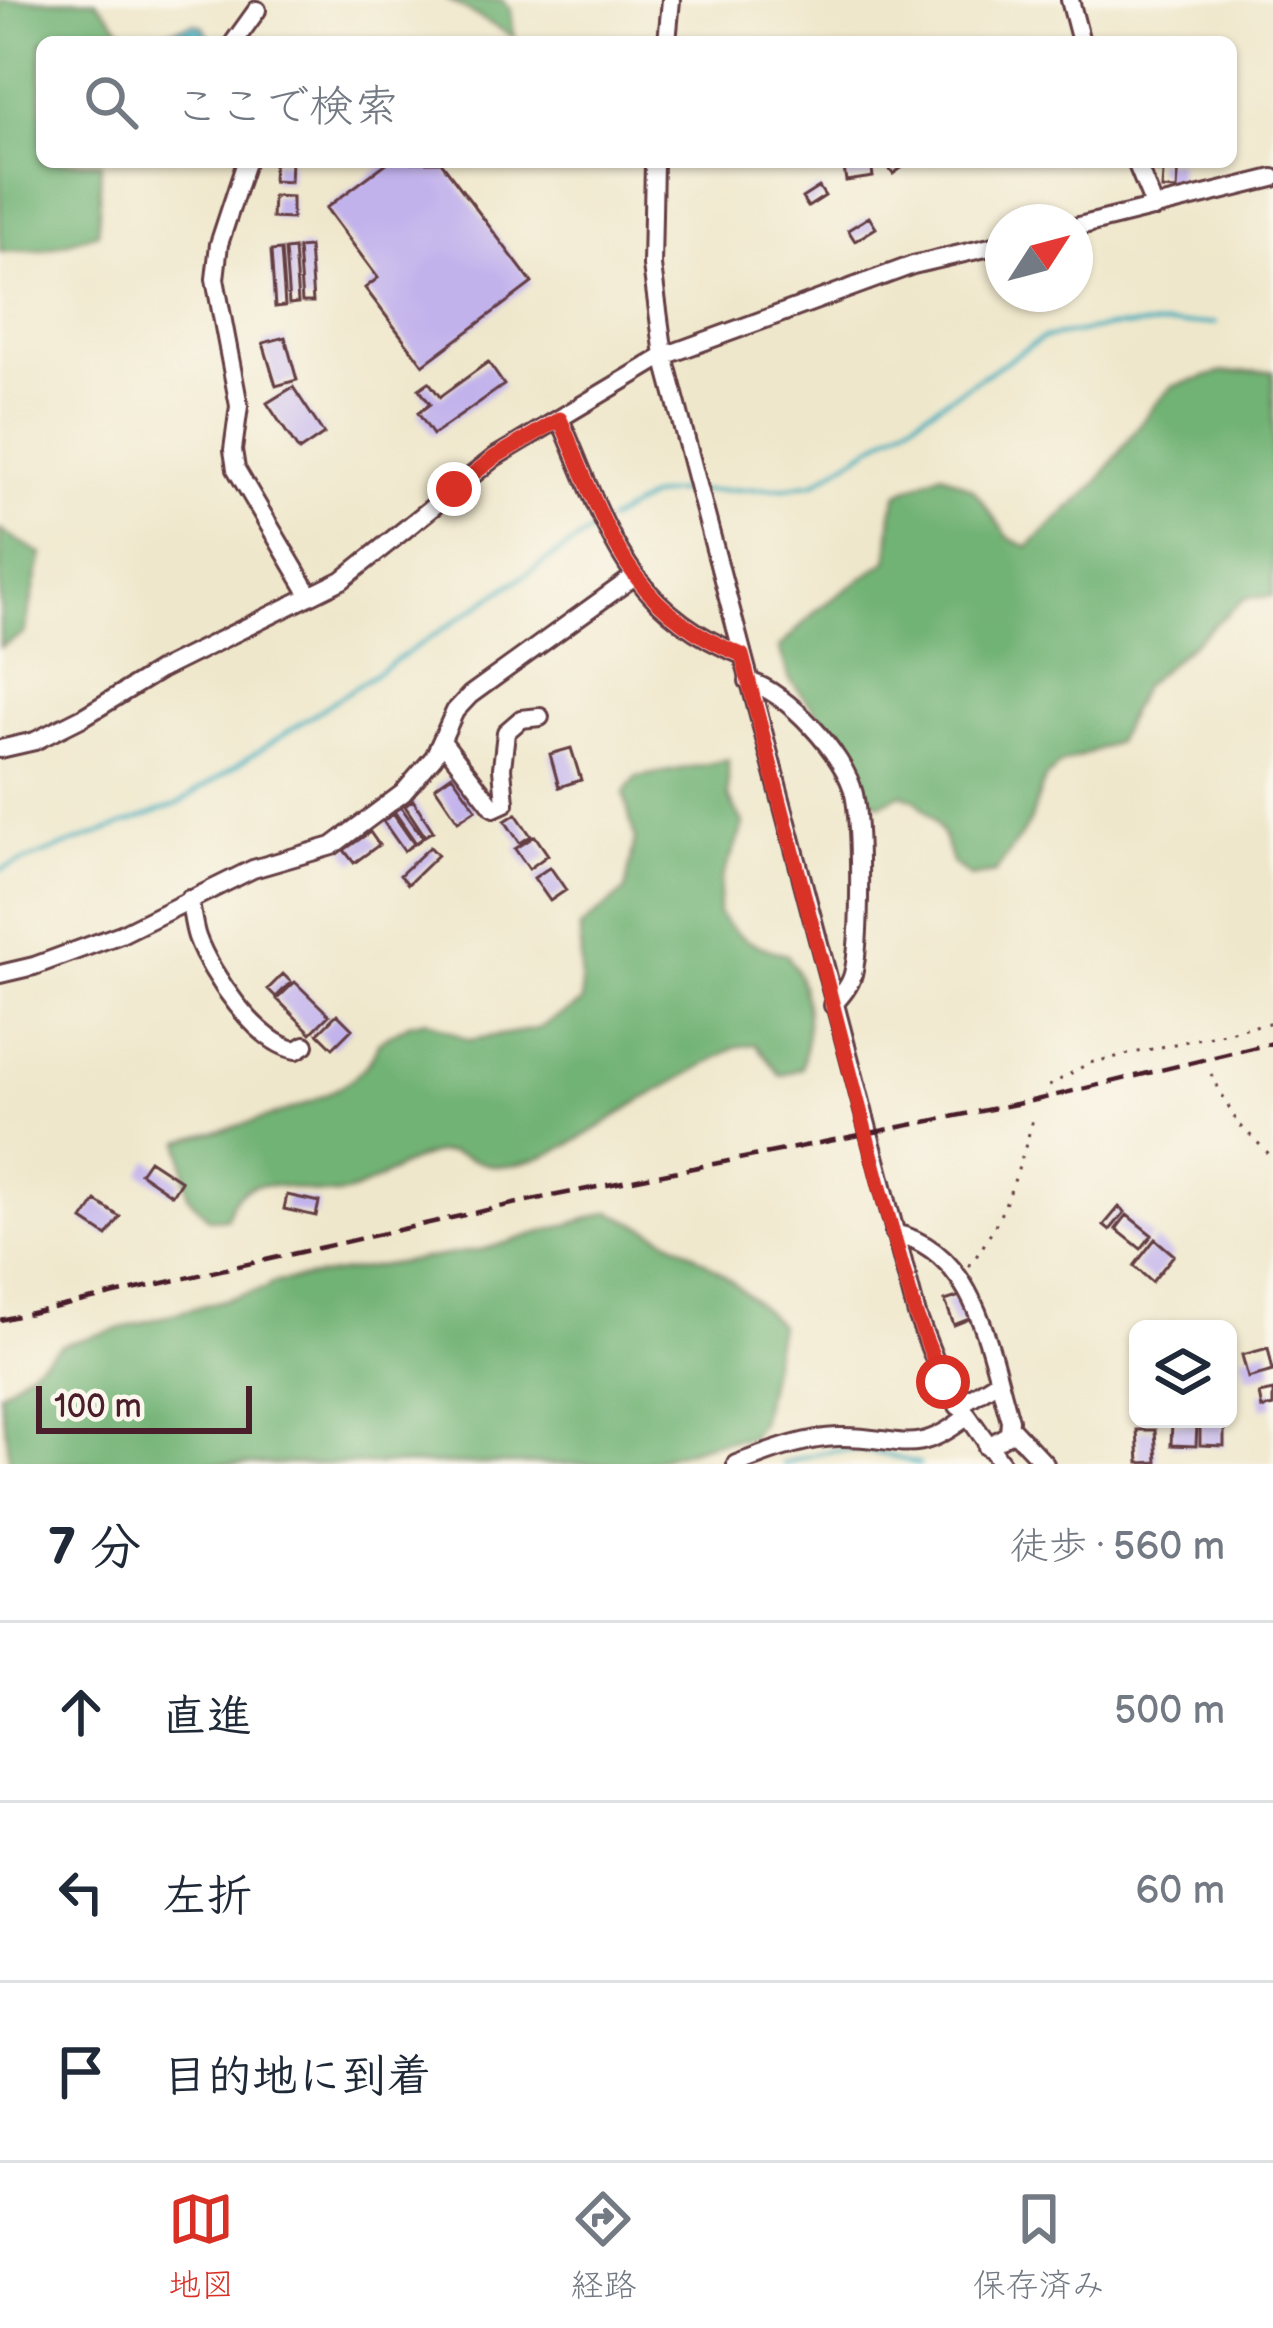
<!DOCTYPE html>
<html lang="ja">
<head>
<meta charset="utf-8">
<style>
  :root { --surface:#fff; --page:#f2f2f3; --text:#1f2937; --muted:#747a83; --line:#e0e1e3; --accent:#d93025 }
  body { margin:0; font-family:"Balsamiq Sans","Klee One",sans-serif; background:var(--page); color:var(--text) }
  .controls { position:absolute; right:36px; bottom:36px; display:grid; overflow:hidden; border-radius:18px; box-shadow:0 3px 9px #0004 }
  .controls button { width:108px; height:108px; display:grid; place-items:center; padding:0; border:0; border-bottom:3px solid var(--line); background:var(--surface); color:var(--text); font:60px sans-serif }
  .compass { position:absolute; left:985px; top:204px; width:108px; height:108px; border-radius:50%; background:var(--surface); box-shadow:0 3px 9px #0004; rotate:54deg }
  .scale { position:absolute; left:36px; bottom:30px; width:216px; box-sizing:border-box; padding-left:12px; border:6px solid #4a1f2b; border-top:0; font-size:33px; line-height:42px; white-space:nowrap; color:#4a1f2b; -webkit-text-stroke:9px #fbf7ec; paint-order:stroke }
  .stop { position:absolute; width:36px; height:36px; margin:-27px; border:9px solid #d93025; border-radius:50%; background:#fff }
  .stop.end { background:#d93025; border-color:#fff; box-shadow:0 3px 12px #0008 }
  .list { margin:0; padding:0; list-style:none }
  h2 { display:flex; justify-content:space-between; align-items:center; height:156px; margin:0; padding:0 48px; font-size:51px }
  h2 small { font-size:39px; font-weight:400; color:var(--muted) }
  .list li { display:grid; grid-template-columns:78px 1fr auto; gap:36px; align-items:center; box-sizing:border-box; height:180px; padding:0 48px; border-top:3px solid var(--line) }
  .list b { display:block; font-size:45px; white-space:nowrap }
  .list em { font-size:39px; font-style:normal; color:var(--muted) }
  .icon { flex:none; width:66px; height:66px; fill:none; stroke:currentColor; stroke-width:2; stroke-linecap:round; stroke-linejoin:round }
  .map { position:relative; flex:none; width:1273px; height:1464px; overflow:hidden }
  .search { position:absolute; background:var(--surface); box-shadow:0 3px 9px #0004; left:36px; right:36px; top:36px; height:132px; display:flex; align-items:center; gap:30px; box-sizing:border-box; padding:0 42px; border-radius:18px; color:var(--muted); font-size:45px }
  .sheet { height:696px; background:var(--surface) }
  nav { display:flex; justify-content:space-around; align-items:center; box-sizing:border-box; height:168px; border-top:3px solid var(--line); background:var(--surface); font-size:33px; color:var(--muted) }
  nav a { display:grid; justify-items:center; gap:6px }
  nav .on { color:var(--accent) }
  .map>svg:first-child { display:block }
</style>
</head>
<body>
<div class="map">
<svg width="1273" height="1464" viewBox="0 0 1273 1464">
  <rect width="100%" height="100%" fill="#fbf7ec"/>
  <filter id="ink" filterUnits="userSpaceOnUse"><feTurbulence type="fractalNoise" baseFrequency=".00833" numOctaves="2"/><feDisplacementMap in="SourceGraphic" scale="24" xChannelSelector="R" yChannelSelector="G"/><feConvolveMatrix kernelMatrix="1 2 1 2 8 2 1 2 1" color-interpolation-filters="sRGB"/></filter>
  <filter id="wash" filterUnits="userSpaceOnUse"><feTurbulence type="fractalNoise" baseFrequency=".004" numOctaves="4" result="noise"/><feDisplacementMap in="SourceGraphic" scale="48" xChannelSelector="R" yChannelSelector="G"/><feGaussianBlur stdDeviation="2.7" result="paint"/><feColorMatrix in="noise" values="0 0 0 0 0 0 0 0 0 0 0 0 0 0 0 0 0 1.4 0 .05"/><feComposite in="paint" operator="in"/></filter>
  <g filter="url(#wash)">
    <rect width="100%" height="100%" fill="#efe7cb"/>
    <!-- forest -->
    <path fill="#71b274" stroke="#5e6850" stroke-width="3" d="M0 0H96L127 36 126 42H42V162H101L98 233 43 250 0 252Z
      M448 0H503L511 10 514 37Z
      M1273 371V596L1245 598 1142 687 1116 742 1060 764 1044 780 1030 822 995 873 970 877 952 863 944 837 933 819 916 800 902 794 881 804 867 799 817 712 790 680 779 648 817 610 888 560 892 512 898 493 942 473 973 489 1009 538 1028 547 1097 483 1154 405 1173 386 1223 372Z
      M0 530 42 554 24 634 0 647Z
      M728 760V796L744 825 721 881 718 913C738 941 756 945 787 955 811 987 810 1030 802 1068L781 1076 755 1044 735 1047C706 1065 677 1080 647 1097 603 1123 561 1158 509 1166 484 1170 461 1149 438 1153 404 1158 378 1185 346 1193 307 1202 241 1156 227 1218L209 1219 188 1196 181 1141C233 1126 365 1102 378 1042L409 1024 426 1020 469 1040 537 1029 582 1003 580 928 625 891 635 839 624 793 637 777Z
      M610 1212C682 1242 724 1269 779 1325L760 1424 750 1438 712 1443 643 1464H10L0 1393 61 1345 267 1288 271 1283 485 1249Z"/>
    <!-- water -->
    <path fill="#3cabba" stroke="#436572" stroke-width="3" d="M194 23 204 27 211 42H167L166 32Z"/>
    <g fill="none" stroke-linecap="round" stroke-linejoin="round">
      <!-- stream -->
      <path stroke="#3cabba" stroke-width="4.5" d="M608 521 650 497 673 492 785 488 814 483 1043 338 1108 327 1216 323
        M0 870 178 804 598 527
        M783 1464C838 1444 863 1447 919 1464"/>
    </g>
    <g id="blocks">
      <!-- building -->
      <path fill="#c2b2ec" d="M274 162H291L290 182 273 181Z
        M388 162H441L532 283 423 365 365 288 378 278 326 208Z
        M843 162H871L873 177 846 181Z
        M893 162H910L893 174 887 166Z
        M1156 162H1179L1177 190 1162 189 1163 172 1156 171Z
        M819 187 825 196 808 207 802 198Z
        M273 196 292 197V219L272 218Z
        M869 217 876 228 855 241 848 230Z
        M309 247 313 302H302L298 248Z
        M294 249 298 303 289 304 285 250Z
        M281 250 285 306 275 307 271 251Z
        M285 337 297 380 276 386 263 343Z
        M488 362 504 385 433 435 418 413 430 404 419 389 429 382 440 397Z
        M293 387 324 434 299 451 267 403Z
        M571 748 581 780 559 787 550 754Z
        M452 775 476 809 458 821 435 787Z
        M413 800 433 831 425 836 405 806Z
        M401 807 423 838 416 843 394 811Z
        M393 814 414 844 404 851 383 821Z
        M516 814 531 836 520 843 505 821Z
        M370 832 379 845 354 863 344 850Z
        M535 836 548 855 529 869 515 849Z
        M430 847 438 855 408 884 400 875Z
        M550 867 566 890 550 901 534 878Z
        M283 974 291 982 276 997 268 989Z
        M295 982 329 1015 311 1033 277 999Z
        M337 1014 352 1029 333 1048 318 1033Z
        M149 1160 181 1181 172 1195 140 1173Z
        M287 1195 319 1202 316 1216 284 1209Z
        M96 1201 120 1217 107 1236 83 1220Z
        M1119 1207 1125 1212 1110 1230 1104 1225Z
        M1127 1215 1152 1235 1141 1249 1116 1229Z
        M1155 1239 1174 1255 1152 1282 1134 1266Z
        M963 1295 972 1318 954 1325 945 1301Z
        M1268 1348 1273 1371 1248 1378 1242 1355Z
        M1273 1391V1406L1262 1409 1259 1394Z
        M1200 1422 1224 1423V1446L1200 1445Z
        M1172 1423H1197L1196 1446 1171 1445Z
        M1137 1430H1155L1157 1462 1139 1463Z"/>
    </g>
  </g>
  <g filter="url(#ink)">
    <use href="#blocks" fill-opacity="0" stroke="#633d43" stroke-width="3"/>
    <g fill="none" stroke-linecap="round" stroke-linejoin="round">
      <defs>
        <path id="minor" d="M1070 0 1081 42
          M234 42 257 10
          M667 42 671 0
          M246 162 219 244 215 279 239 406 233 450 236 469 310 595
          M654 162 652 266 664 356 917 1315 943 1381 1002 1464
          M1136 162 1155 208
          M1075 227 1273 178
          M560 419C606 524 625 610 742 655
          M748 681C786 691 845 755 854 794 861 826 861 942 853 974 850 986 841 996 833 1005
          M442 741 494 808 505 803 502 768 506 732 521 719 540 717
          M0 749 35 741 83 717 160 670 342 580 495 457 664 356 913 265 1003 244
          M189 899C192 911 193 925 197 937 210 973 258 1045 297 1050L305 1045
          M0 974 34 966 121 934 253 869 332 846 403 793 434 757 455 711 470 695 632 578
          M894 1233C977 1251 989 1351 1010 1420L1009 1434 987 1447
          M958 1406 998 1381
          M1011 1428 1045 1464
          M736 1464C769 1452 803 1438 838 1437 897 1435 912 1460 965 1418"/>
      </defs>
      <!-- minor casing -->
      <use href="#minor" stroke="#633d43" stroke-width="22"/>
      <!-- path -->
      <path stroke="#633d43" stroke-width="3" stroke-dasharray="3 9" stroke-linecap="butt" d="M1211 1074 1237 1122 1273 1158
        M1049 1086 1089 1063 1273 1022
        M969 1266C1004 1221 1018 1173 1033 1119"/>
      <!-- minor -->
      <use href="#minor" stroke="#fff" stroke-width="16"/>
      <!-- rail -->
      <path stroke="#4a1f2b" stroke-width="4.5" stroke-dasharray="18 9" stroke-linecap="butt" d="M0 1320 522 1202 1036 1100 1273 1043"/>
    </g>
  </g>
  <g fill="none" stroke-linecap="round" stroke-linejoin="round" filter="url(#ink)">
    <!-- route -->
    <path stroke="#d93025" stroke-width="15" d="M454 489 495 457 560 419C606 524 625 610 742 655L879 1184 916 1315 943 1382"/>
  </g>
</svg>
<div class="controls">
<button><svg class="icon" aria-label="layers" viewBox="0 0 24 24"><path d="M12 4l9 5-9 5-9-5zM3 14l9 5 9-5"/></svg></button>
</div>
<svg class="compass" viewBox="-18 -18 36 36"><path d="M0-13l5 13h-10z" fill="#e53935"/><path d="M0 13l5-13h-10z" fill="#747a83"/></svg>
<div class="scale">100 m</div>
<div class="stop" style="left:943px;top:1382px"></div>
<div class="stop end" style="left:454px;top:489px"></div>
<div class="search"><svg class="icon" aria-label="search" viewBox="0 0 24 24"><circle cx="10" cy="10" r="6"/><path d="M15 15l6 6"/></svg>ここで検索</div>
</div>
<section class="sheet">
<h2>7 分<small>徒歩 · 560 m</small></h2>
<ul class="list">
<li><svg class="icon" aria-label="ahead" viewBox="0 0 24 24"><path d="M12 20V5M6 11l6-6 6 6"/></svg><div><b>直進</b></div><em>500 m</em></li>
<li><svg class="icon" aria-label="left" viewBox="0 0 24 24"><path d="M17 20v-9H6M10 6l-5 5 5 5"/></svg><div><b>左折</b></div><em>60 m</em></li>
<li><svg class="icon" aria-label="arrive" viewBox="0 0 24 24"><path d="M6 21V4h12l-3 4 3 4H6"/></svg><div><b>目的地に到着</b></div></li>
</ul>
</section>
<nav>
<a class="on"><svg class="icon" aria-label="map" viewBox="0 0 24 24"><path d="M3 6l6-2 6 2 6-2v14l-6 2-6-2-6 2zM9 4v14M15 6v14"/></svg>地図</a>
<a><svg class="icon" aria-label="directions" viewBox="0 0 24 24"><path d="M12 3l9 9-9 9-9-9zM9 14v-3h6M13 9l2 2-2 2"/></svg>経路</a>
<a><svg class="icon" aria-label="saved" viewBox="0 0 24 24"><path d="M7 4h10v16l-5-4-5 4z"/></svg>保存済み</a>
</nav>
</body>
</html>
